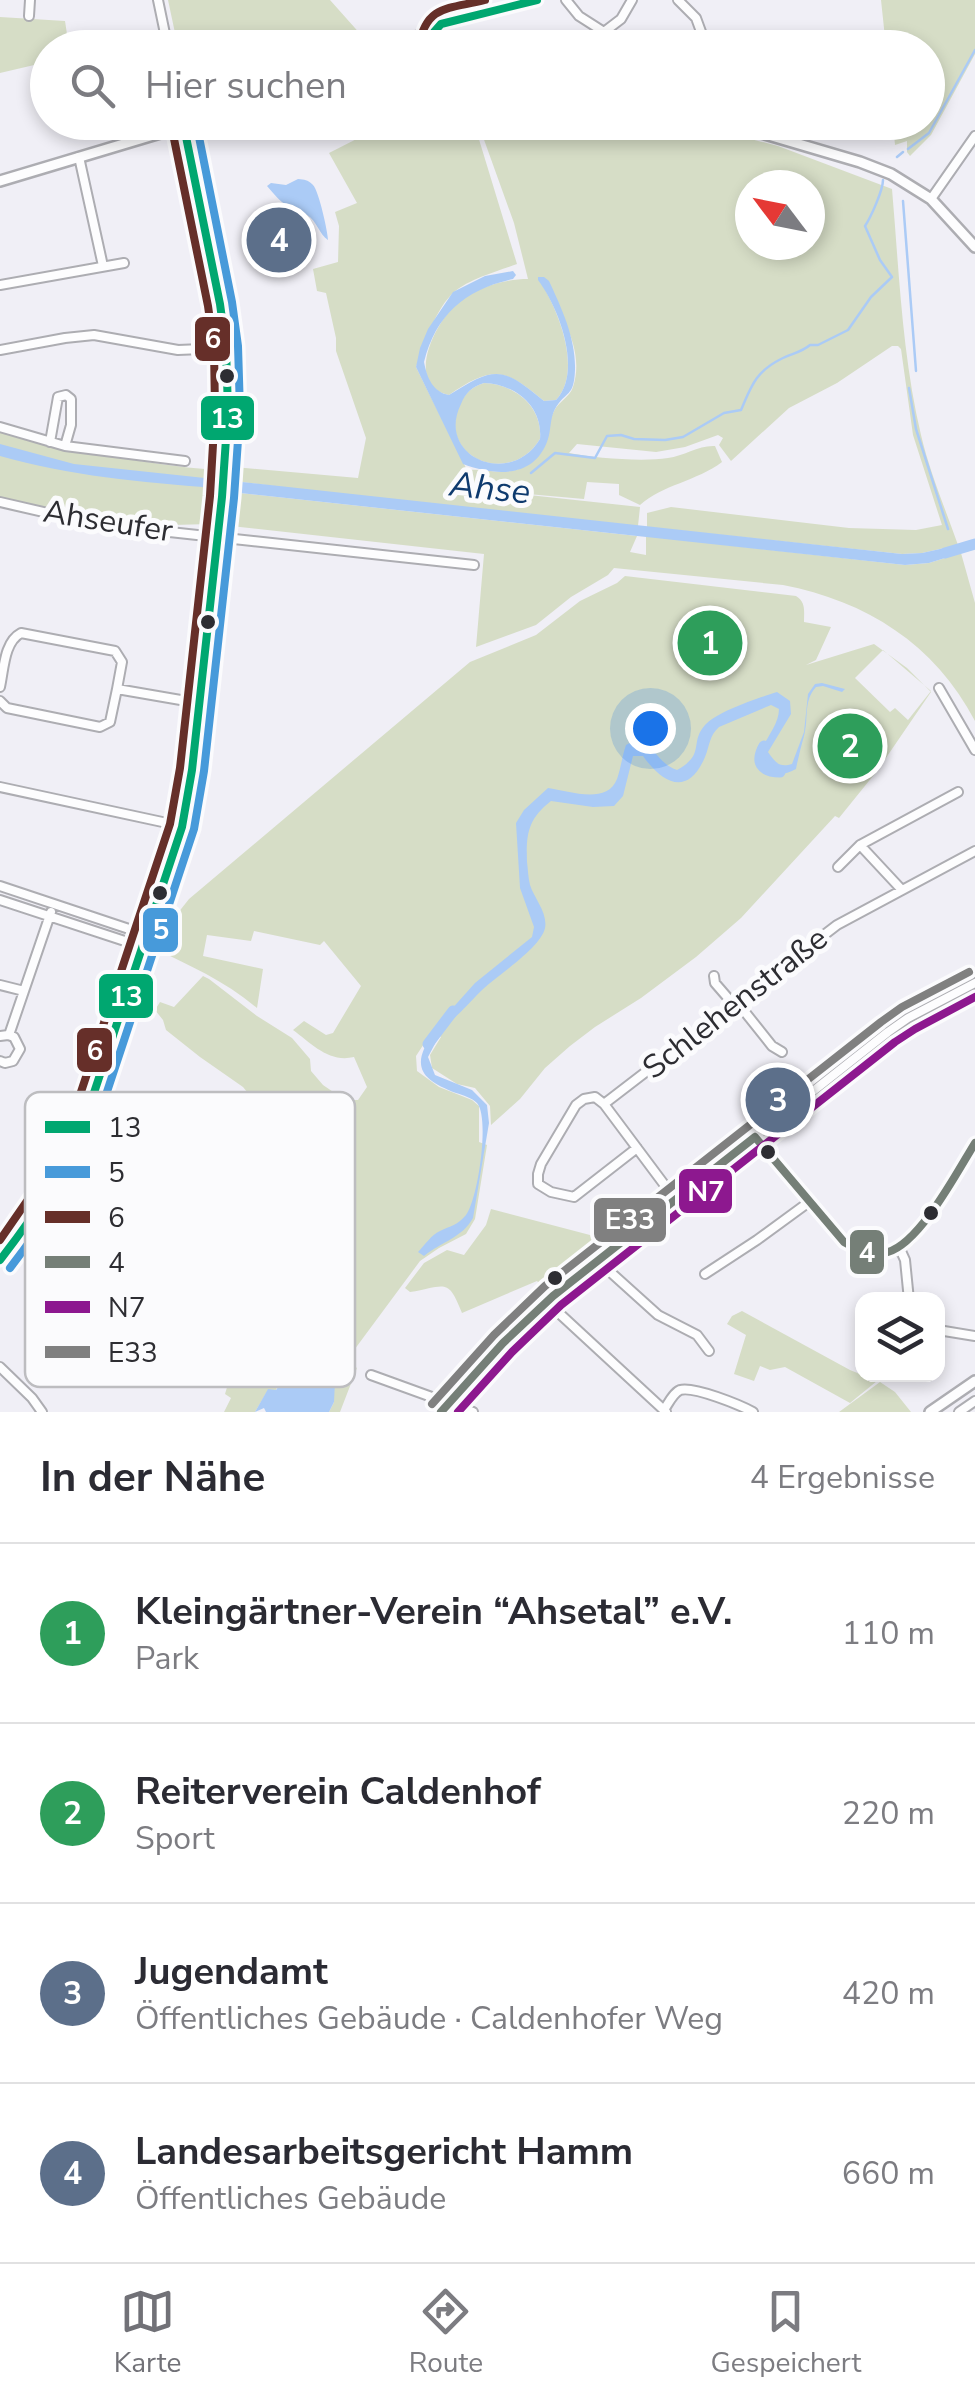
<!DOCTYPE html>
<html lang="de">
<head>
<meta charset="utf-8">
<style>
  :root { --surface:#fff; --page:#f2f2f3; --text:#2b2b33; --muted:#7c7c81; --line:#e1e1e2; --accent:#717177 }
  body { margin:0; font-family:"Nunito Sans",sans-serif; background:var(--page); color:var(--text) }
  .controls { position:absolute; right:30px; bottom:30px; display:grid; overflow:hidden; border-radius:20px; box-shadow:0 5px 15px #0003 }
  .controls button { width:90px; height:90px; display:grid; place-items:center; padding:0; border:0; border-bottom:2px solid var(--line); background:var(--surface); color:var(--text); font:50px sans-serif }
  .compass { position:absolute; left:735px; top:170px; width:90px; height:90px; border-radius:50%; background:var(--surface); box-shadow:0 5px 15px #0003; rotate:302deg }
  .you { position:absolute; left:650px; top:728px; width:35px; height:35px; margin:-25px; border:8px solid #fff; border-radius:50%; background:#1a73e8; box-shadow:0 0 0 15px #1a73e833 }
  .badge { display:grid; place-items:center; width:65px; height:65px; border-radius:50%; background:var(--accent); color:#fff; font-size:32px; font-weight:700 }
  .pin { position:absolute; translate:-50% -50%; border:5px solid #fff; box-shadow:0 2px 10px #0006 }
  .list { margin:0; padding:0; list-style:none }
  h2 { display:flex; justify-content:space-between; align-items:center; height:130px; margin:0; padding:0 40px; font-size:42px }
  h2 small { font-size:32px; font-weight:400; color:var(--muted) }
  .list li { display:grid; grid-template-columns:65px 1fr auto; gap:30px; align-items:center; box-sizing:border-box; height:180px; padding:0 40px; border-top:2px solid var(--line) }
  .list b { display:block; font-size:38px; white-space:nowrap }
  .list p { margin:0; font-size:32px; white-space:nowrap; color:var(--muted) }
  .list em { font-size:32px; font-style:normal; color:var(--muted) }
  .icon { flex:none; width:55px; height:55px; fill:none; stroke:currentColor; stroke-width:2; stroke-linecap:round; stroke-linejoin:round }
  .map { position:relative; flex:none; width:975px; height:1412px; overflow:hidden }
  .search { position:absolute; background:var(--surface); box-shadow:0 5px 15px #0003; left:30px; right:30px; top:30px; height:110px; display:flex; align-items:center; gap:25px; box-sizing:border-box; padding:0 35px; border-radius:55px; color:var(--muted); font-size:38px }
  .sheet { height:850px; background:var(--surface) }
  nav { display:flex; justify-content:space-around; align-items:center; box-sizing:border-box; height:140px; border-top:2px solid var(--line); background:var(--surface); font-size:28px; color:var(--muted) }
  nav a { display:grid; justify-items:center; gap:5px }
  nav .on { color:var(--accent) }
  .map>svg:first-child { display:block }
</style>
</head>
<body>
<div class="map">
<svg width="975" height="1412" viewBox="0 0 975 1412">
  <rect width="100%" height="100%" fill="#f0eff6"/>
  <!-- green -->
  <path fill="#d6ddc6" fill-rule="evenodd" d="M168 0H330L371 46 178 47Z
    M881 0H975V54L931 135 910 156 907 152V141L895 145 893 123 928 122V48L886 47Z
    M0 17 65 21 69 47 48 48 47 62 0 73Z
    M388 123H474L517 264C498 271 465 280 451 295 433 314 426 343 416 367L467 470C485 468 503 476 521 468 555 452 542 434 554 411 559 401 570 397 573 387 585 350 562 315 543 286 560 315 582 372 556 400L544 401C505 368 492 365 449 395 402 385 437 317 461 300 480 286 505 279 528 279L514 223 478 123H689L778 146 892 189C899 270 902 355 921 435 930 473 945 508 958 545L922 553 902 554 647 527V513L671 507 849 528 916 530 942 525 913 435 901 349 898 346H892L837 383 789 408 731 461 719 445 723 438 718 435 685 447 656 452 577 444 569 453C594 458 642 462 668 458 684 456 699 445 715 446L722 462C697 481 662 485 640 505L619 495V484L587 482 584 499 482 490 640 507 638 526 402 502 233 481 234 467 358 478 366 438 336 351V338L326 293 317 291 313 269 338 262 339 226 335 212 357 203 329 153ZM750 185H810V245H750Z
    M484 383C514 384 543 406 540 439 510 489 435 456 460 404 466 392 472 387 484 383Z
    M0 429C73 450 140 464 216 470L210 524 136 526 0 502Z
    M231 492 637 536 630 552 646 555V536L905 565 929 563 961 553 975 603V721C935 644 866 601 783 585L614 568 608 575 571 597 536 625 476 647 484 554 231 526 234 509 229 508Z
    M625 576 796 596C806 602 804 611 804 622L831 627 816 660 806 665 874 644 907 668 931 692 877 771 839 818 835 816 741 918 696 957 641 998 595 1027 570 1046 545 1068 520 1099 491 1125 490 1106 475 1088 457 1084 432 1068 430 1055 441 1037 433 1030 416 1056 417 1071 439 1087 472 1100 479 1106V1142L487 1145 475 1219 466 1234 439 1248 420 1261 346 1361 357 1368 340 1412H329L334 1402 323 1369 281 1377 276 1390H268L255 1412H224L231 1398 225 1394 228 1384 150 1341 195 1283 284 1333 288 1328 264 1313 195 1277 197 1267 178 1253 173 1185 192 1118 241 1155 268 1118 243 1087 200 1057 166 1030 163 1020 155 1010 160 1002 174 1007 203 976 209 979 257 1016 292 1038 310 1059 311 1071 323 1085 345 1100H358L367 1087 354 1057C329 1063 312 1044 293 1030L304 1021 326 1035 333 1033 361 986 324 941 320 945 254 931 251 941 207 935 203 956 263 969 257 1008C225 981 189 965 151 947L189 899 470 662 536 635 580 601 617 583ZM883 650 931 691 908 720 895 708 890 712 855 678Z
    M491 1209 609 1240 547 1292 537 1281 462 1313C448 1277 446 1286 410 1292L405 1288 424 1263 447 1250 464 1255 486 1225Z
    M742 1311 850 1370 877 1381 850 1403 785 1367 770 1370 760 1366 754 1381 734 1374 746 1335 727 1324 732 1316Z
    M880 1382 895 1392 911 1412H839Z"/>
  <!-- water -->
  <path fill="#abcbf6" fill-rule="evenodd" d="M298 179C305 180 307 179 313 185 319 191 328 233 328 240 319 234 317 221 307 215 302 212 296 211 291 208 282 204 273 193 267 186L271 183 286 185Z
    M513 271 516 275 513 279C466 289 436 314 424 362 427 378 433 392 449 395 495 366 502 366 544 401L556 400C583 371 559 308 538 280V277H544L549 281C562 309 576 339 575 370 574 398 566 390 555 409 550 418 551 430 548 439 535 479 495 476 463 464L416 367 420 348 428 329 453 292 485 276ZM484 383C515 384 543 406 540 439 510 489 435 456 461 404 466 392 472 387 484 383Z
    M0 444 74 464 214 479 213 488C142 482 69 476 0 456Z
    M233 481 902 554 922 553 958 545 961 553 929 563 905 565 231 492Z
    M822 683 845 689 842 692 823 686 816 687C803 701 809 718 804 736 801 747 798 758 796 769 777 779 770 773 758 758 763 741 779 726 779 709L771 705 719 727C709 736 710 745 705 757 688 797 663 784 643 756H633L623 796 614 806 593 807 551 801C528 819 526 834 527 862 528 869 528 877 530 885 534 898 548 913 545 928 541 948 495 977 480 992 468 1004 461 1013 447 1024L441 1021 475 983 532 937 534 927 520 888 516 823 524 810 548 788C569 791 607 805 617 779 621 768 622 756 626 745L639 738C655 747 659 764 677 770 706 754 689 743 705 725 718 711 758 698 777 692L790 701 791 714 768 752C775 762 779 768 792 764L804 732 808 694 815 684Z
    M434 1032 439 1036 428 1057 435 1075 472 1090 487 1105 489 1123 473 1218C462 1238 441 1242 424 1256L418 1252C425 1245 431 1235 440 1231 450 1226 458 1225 466 1215 478 1199 490 1118 477 1103 472 1098 463 1095 456 1093 420 1079 410 1066 434 1032Z
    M323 1369 335 1381 334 1402 329 1412H266L264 1408 255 1412 268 1389 276 1390 279 1386 277 1384 285 1375Z"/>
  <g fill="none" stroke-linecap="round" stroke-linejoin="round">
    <!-- stream -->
    <path stroke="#abcbf6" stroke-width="2.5" d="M908 149 929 133 975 50
      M897 157 903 152
      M903 201 916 371
      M909 388 916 429 948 529
      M531 473 555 453 595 458 607 436 621 435 634 439 665 440 683 437 724 413 741 410C751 387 755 372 781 359 791 354 802 352 810 345H818L848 330 871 297 892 277 880 260 865 226C871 217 883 190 883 180"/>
    <!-- river -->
    <path stroke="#abcbf6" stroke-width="11" d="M945 553 975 544
      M764 746C755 762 761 772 780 772
      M428 1044 453 1011"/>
    <defs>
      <path id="minor" d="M158 0 168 48
        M566 0 579 16 604 32 621 19 632 0
        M678 0 696 18 707 48
        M29 16 30 0
        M394 48 429 29H436
        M431 48 434 32 441 24 537 0
        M79 157 103 266
        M931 199 975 136
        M0 285 124 263
        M0 350 65 338 94 335 178 350 226 348
        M0 427 65 446 185 461
        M50 442 58 397 66 395 71 399V425L65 446
        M0 502 87 522 142 529 474 565
        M0 687C4 669 4 642 21 633L115 651 122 662 117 689
        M939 688 975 750
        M0 701 7 708 100 727 110 722 117 689 198 703
        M0 787 167 823
        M838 867 860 845
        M0 886 147 935
        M901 889 860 845 958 792
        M0 900 143 947
        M714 976 715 983 734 1005
        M0 985 24 991
        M737 1002 772 1046 782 1052
        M9 1035 51 912
        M0 1036 8 1035 14 1037 20 1049 13 1061 5 1063 0 1061
        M604 1104 595 1097 584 1099 576 1105 541 1164 538 1174V1184L551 1192 574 1197 637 1148
        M755 1137 844 1242C893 1276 918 1233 941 1197 952 1179 964 1161 975 1143
        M675 1199 604 1104 837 925 975 851
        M900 1249 905 1260 909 1300
        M0 1260C32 1219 62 1178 82 1129L182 827 192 770 222 497 228 410 226 348 220 304 183 122
        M597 1260 658 1315 697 1335 709 1351
        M705 1274 757 1240 809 1202
        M547 1302 666 1412
        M938 1330 975 1336
        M0 1367 32 1398 42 1412
        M371 1375 473 1412
        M664 1410C668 1404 673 1393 680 1390 694 1386 740 1405 753 1412
        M441 1412 503 1343 553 1296 888 1032 908 1018 975 983
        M959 1412 975 1401"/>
      <path id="major" d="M724 122 860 162 891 174 931 199 975 247
        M0 181 197 122
        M930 1412 975 1381"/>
    </defs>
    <!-- minor casing -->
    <use href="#minor" stroke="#adadb2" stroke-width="12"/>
    <!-- major casing -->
    <use href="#major" stroke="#adadb2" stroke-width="14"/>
    <!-- minor -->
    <use href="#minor" stroke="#fdfdfe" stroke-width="8"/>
    <!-- major -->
    <use href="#major" stroke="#fdfdfe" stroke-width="9"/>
    <defs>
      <path id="bus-1" d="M431 48 434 32 441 24 537 0
        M0 1260C32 1219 61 1177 82 1129L182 827 192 770 222 497 228 410 226 348 220 304 184 127"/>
      <path id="bus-2" d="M10 1268C42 1226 72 1183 93 1134L194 829 204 771 234 498 240 411 238 346 232 302 196 122"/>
      <path id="bus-3" d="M419 46C426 4 450 9 485 0
        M0 1240 45 1175 70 1125 170 824 180 768 210 496 215 410 214 349 208 306 172 129"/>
      <path id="bus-4" d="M755 1137 844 1242C858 1250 872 1257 888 1252 920 1243 957 1172 975 1143
        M441 1412 503 1343 553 1296 755 1137"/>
      <path id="bus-5" d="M458 1412 512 1352 561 1305 895 1042 915 1029 975 997"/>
      <path id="bus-6" d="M432 1404 494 1335 545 1286 881 1022 902 1007 969 972"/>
    </defs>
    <!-- bus-1 casing -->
    <use href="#bus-1" stroke="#fbfbfd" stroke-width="15"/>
    <!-- bus-2 casing -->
    <use href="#bus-2" stroke="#fbfbfd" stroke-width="15"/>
    <!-- bus-3 casing -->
    <use href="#bus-3" stroke="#fbfbfd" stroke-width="15"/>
    <!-- bus-4 casing -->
    <use href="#bus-4" stroke="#fbfbfd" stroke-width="15"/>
    <!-- bus-5 casing -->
    <use href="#bus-5" stroke="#fbfbfd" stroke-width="15"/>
    <!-- bus-6 casing -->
    <use href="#bus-6" stroke="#fbfbfd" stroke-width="15"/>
    <!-- bus-1 -->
    <use href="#bus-1" stroke="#00a770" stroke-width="8"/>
    <!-- bus-2 -->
    <use href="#bus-2" stroke="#479ada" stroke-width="8"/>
    <!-- bus-3 -->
    <use href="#bus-3" stroke="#662f29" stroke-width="8"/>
    <!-- bus-4 -->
    <use href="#bus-4" stroke="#757f77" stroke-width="8"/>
    <!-- bus-5 -->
    <use href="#bus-5" stroke="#8d188f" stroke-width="8"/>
    <!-- bus-6 -->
    <use href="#bus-6" stroke="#808080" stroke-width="8"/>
  </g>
  <!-- markers -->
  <g fill="#2d2d32" stroke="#fbfbfd" stroke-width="4">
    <circle cx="227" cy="376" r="9"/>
    <circle cx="208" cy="622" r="9"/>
    <circle cx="160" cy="893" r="9"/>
    <circle cx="768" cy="1152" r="9"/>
    <circle cx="931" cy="1213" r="9"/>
    <circle cx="555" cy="1278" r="9"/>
  </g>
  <g text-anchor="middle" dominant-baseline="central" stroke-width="10" stroke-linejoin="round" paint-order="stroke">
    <!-- street labels -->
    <g font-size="32" fill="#2d2d32" stroke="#fbfbfd">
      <text transform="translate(108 521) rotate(9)">Ahseufer</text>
      <text transform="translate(735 1003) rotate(-38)">Schlehenstraße</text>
    </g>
    <!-- water labels -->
    <g font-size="35" font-style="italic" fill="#0e3a6e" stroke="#fbfbfd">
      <text transform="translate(490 488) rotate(6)">Ahse</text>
    </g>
  </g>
  <!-- legend -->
  <rect x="25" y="1092" width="330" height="295" rx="15" fill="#fbfbfd" stroke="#bdbdc0" stroke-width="2.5"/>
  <rect x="45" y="1121" width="45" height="12" fill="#00a770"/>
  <rect x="45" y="1166" width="45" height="12" fill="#479ada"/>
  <rect x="45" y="1211" width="45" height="12" fill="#662f29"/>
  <rect x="45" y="1256" width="45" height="12" fill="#757f77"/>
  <rect x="45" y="1301" width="45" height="12" fill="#8d188f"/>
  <rect x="45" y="1346" width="45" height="12" fill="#808080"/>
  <g font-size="28" fill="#2d2d32">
    <text x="108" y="1137">13</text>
    <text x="108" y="1182">5</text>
    <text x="108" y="1227">6</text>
    <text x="108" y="1272">4</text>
    <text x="108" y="1317">N7</text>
    <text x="108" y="1362">E33</text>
  </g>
  <g stroke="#fbfbfd" stroke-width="4">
    <rect x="193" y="315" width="39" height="48" rx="10" fill="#662f29"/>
    <rect x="199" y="394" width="57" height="48" rx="10" fill="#00a770"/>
    <rect x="141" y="906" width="39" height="48" rx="10" fill="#479ada"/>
    <rect x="97" y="972" width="58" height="48" rx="10" fill="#00a770"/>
    <rect x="75" y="1026" width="39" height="48" rx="10" fill="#662f29"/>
    <rect x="677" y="1167" width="57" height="48" rx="10" fill="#8d188f"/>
    <rect x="592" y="1196" width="76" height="48" rx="10" fill="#808080"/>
    <rect x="848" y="1228" width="38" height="48" rx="10" fill="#757f77"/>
  </g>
  <g font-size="28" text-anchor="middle" font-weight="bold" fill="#fff">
    <text x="213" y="348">6</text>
    <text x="227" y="428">13</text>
    <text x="161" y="939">5</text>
    <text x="126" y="1006">13</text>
    <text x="95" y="1060">6</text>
    <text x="706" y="1201">N7</text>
    <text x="630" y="1229">E33</text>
    <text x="867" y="1262">4</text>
  </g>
</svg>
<div class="controls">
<button><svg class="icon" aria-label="layers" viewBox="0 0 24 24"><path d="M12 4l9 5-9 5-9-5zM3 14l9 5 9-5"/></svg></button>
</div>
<svg class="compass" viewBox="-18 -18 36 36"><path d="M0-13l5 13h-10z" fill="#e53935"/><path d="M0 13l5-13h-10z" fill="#7c7c81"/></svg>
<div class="you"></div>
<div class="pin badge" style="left:710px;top:643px;background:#2e9e5b">1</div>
<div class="pin badge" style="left:850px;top:746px;background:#2e9e5b">2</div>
<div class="pin badge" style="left:778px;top:1100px;background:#5c6f8a">3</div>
<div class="pin badge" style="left:279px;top:240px;background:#5c6f8a">4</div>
<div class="search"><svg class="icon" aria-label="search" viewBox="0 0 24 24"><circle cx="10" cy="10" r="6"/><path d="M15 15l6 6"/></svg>Hier suchen</div>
</div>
<section class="sheet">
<h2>In der Nähe<small>4 Ergebnisse</small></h2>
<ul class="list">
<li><span class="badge" style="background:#2e9e5b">1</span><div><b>Kleingärtner-Verein “Ahsetal” e.V.</b><p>Park</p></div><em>110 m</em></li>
<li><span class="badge" style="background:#2e9e5b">2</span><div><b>Reiterverein Caldenhof</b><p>Sport</p></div><em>220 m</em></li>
<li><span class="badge" style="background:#5c6f8a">3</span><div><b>Jugendamt</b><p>Öffentliches Gebäude · Caldenhofer Weg</p></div><em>420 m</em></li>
<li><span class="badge" style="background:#5c6f8a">4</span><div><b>Landesarbeitsgericht Hamm</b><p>Öffentliches Gebäude</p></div><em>660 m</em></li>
</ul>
</section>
<nav>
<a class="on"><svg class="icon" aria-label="map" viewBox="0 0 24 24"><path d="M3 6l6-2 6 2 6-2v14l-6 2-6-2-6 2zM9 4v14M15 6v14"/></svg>Karte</a>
<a><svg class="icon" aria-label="directions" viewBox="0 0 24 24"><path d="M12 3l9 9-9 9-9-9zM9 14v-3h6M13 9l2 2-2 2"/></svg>Route</a>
<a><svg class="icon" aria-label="saved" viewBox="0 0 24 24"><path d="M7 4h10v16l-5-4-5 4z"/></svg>Gespeichert</a>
</nav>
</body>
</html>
